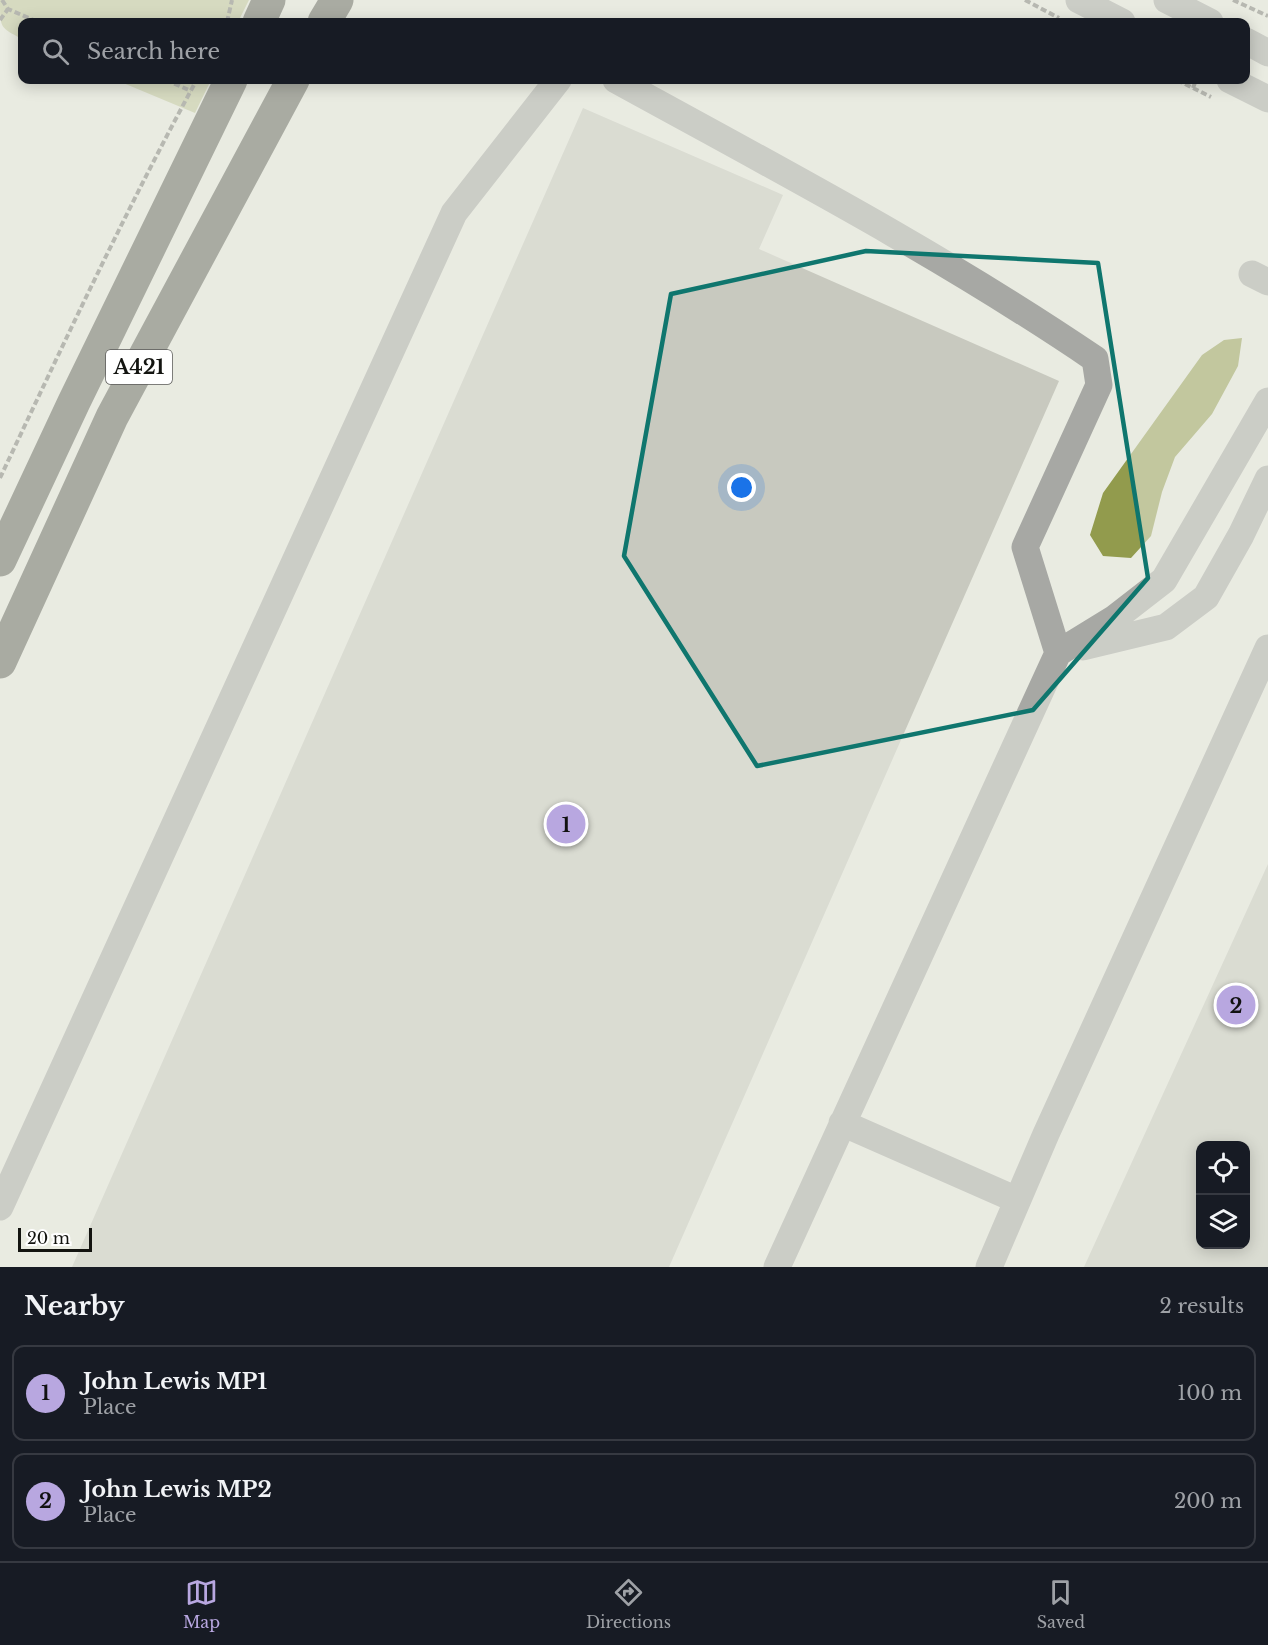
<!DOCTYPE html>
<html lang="en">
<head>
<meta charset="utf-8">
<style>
  :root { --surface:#171b24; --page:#20242c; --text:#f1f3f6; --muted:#9ea1a6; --line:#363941; --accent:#b8a7e0 }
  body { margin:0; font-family:"Libre Baskerville",serif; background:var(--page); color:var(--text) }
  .controls { position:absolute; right:18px; bottom:18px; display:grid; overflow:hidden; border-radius:12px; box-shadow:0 3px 15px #0003 }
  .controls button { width:54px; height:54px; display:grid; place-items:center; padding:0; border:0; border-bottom:2px solid var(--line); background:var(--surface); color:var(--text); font:30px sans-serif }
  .scale { position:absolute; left:18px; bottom:15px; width:74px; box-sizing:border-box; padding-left:6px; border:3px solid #131410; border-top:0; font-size:16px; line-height:21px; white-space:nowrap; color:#131410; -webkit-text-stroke:4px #fff; paint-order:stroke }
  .you { position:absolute; left:742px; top:488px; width:21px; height:21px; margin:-15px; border:4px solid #fff; border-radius:50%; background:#1a73e8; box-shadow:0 0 0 9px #1a73e833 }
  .badge { display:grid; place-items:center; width:39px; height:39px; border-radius:50%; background:var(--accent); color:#111; font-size:20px; font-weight:700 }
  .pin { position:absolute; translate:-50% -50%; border:3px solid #fff; box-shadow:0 2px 6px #0006 }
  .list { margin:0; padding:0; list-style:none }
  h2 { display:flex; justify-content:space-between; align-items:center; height:78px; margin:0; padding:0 24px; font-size:26px }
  h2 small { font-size:20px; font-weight:400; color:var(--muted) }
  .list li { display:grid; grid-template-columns:39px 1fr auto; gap:18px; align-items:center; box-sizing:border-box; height:96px; margin:0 12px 12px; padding:0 12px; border:2px solid var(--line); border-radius:12px }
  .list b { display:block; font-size:22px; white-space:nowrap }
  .list p { margin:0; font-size:20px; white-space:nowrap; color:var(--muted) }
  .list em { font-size:20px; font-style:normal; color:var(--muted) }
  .icon { flex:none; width:33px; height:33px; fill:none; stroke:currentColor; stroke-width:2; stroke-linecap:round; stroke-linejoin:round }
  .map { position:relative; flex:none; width:1268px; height:1267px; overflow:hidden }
  .search { position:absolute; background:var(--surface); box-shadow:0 3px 15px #0003; left:18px; right:18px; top:18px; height:66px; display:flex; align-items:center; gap:15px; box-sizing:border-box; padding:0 21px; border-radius:12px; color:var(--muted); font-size:22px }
  .sheet { height:294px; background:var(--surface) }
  nav { display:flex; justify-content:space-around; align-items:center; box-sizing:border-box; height:84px; border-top:2px solid var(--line); background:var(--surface); font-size:16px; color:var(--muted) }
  nav a { display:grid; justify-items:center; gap:3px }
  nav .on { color:var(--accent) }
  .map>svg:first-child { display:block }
</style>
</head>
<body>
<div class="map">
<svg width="1268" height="1267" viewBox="0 0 1268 1267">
  <rect width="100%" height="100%" fill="#e9ebe1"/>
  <!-- green -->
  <path fill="#bfc697" d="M0 0H249L238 22H22V39C0 27 0 29 0 0Z
    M116 80H211L195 113Z"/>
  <!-- water -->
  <path fill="#929b4d" d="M1242 338 1238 366 1212 414 1175 457 1162 492 1151 536 1131 558 1103 556 1090 535 1103 493 1202 355 1224 340Z"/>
  <!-- building -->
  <path fill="#c8c9bf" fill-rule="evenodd" d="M583 108 783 195 759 249 1059 381 669 1267H72Z
    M1268 864V1267H1084ZM1200 1146H1246V1244H1200Z"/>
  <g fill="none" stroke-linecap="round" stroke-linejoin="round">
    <!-- path -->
    <path stroke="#7a7b75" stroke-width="4" stroke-dasharray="6 3" stroke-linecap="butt" d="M2 0 8 9 38 22
      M1025 0 1059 18
      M1233 0 1268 16
      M0 20 8 9
      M227 22 232 0
      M166 80 191 91
      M1177 80 1211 97
      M1193 88 1196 80
      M0 478C63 345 125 212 195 83"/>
    <!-- minor -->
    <path stroke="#a7a8a4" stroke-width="27" d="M1079 0 1122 22
      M1167 0 1210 22
      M1246 41 1268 53
      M616 80C778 169 942 255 1095 359L1099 385 1025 547 1058 653 777 1267
      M1230 80 1268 99
      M1252 274 1268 282
      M1083 647 1166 627 1206 597 1241 535 1268 479
      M1058 653 1115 618 1164 580 1268 401
      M842 1123 1017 1200
      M0 1207 454 213 558 80
      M989 1267 1046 1134 1268 648"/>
    <!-- highway -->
    <path stroke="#5c5e55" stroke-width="33" d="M259 22 269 0
      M324 22 337 0
      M0 560 74 402 231 80
      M0 662 112 417 293 80"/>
  </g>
  <!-- marked area -->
  <path d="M0 0H1268V1267H0ZM866 251 1098 263 1148 578 1033 710 757 766 624 556 671 294Z" fill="#e9ebe1" fill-opacity=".55" fill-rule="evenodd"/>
  <path fill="none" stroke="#0f766e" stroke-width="4.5" stroke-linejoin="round" d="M866 251 1098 263 1148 578 1033 710 757 766 624 556 671 294Z"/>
  <g text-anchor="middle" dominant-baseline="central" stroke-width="4.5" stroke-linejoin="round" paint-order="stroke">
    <!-- shield labels -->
    <rect fill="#fff" stroke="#5a5a58" stroke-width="1.5" x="106" y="350" width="66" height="34" rx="4.5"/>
    <g font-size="20" font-weight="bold" fill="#131410">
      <text x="139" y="367">A421</text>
    </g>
  </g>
</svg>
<div class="controls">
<button><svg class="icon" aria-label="locate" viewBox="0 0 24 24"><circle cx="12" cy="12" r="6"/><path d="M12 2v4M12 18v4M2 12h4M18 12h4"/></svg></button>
<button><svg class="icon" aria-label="layers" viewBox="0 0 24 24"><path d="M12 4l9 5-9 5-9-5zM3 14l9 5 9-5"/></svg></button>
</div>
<div class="scale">20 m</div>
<div class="you"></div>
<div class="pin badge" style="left:566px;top:824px">1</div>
<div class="pin badge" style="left:1236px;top:1005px">2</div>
<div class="search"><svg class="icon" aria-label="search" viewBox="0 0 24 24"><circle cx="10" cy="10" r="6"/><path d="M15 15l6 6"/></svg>Search here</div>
</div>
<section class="sheet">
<h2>Nearby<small>2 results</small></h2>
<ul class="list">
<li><span class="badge">1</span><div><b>John Lewis MP1</b><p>Place</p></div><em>100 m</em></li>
<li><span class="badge">2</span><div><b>John Lewis MP2</b><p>Place</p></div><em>200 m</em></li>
</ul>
</section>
<nav>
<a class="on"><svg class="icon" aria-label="map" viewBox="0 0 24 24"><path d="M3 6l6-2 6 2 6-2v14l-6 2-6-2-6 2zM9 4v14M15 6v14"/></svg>Map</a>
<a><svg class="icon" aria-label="directions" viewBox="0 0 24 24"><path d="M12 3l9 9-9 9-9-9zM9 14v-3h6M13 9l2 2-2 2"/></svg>Directions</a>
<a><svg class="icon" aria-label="saved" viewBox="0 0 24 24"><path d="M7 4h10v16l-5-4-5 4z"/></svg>Saved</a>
</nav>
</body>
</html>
